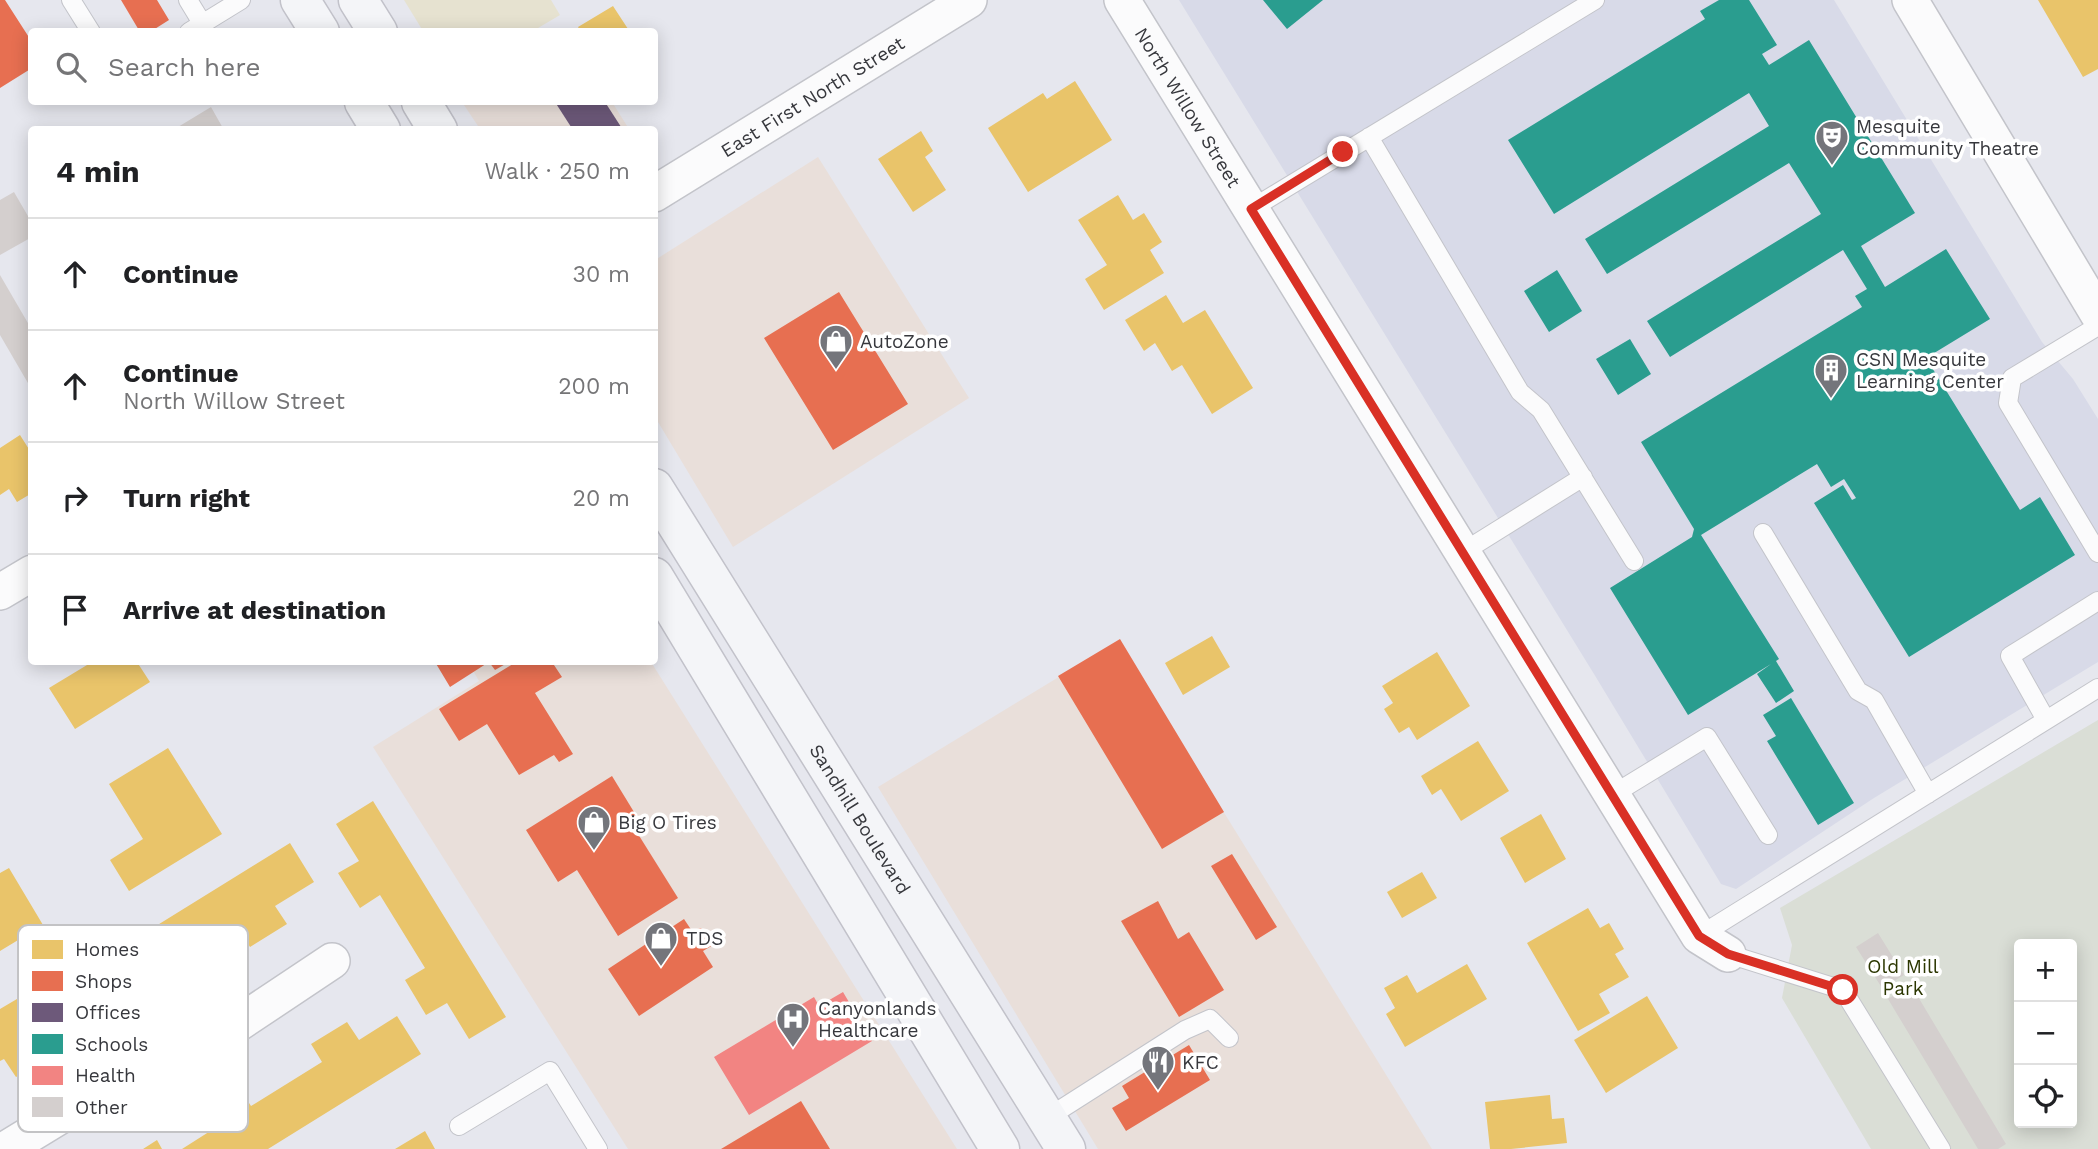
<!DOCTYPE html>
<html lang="en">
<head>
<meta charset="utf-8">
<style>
  :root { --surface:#fff; --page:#f2f2f2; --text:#202124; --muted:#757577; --line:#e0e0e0 }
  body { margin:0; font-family:"Work Sans",sans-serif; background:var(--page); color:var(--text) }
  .controls { position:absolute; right:21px; bottom:21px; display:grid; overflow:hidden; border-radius:7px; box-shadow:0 4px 18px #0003 }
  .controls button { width:63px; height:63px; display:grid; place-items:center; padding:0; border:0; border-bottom:2px solid var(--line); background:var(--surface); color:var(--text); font:35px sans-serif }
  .stop { position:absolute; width:21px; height:21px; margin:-16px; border:5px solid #d93025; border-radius:50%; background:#fff }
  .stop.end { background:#d93025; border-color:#fff; box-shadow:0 2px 7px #0008 }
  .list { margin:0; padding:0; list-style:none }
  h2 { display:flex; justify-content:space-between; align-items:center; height:91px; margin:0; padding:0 28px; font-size:30px }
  h2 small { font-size:23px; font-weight:400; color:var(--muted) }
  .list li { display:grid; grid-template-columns:46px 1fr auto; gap:21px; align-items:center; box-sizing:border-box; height:112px; padding:0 28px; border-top:2px solid var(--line) }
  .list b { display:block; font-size:26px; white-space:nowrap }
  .list p { margin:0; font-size:23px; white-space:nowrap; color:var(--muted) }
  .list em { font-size:23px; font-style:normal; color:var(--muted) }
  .icon { flex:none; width:38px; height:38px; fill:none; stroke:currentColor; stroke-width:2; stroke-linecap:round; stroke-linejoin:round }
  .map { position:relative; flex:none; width:2098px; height:1149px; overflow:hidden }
  .search { position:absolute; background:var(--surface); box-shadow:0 4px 18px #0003; left:28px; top:28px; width:630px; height:77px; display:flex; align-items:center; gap:18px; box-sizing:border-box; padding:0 24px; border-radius:7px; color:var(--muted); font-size:26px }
  .panel { position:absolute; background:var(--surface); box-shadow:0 4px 18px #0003; left:28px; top:126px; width:630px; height:539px; border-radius:7px }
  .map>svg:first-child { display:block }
</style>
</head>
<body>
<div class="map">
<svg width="2098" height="1149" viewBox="0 0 2098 1149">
  <rect width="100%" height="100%" fill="#e6e7ee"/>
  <!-- commercial -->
  <path fill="#e9dfda" d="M462 102H612L629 129H480Z
    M818 157 969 398 733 547 655 417V260Z
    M1118 641 1432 1149H1098L878 787Z
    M468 662H651L957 1149H628L373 747 479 681Z"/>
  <!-- built -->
  <path fill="#d8dae8" d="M1179 0H1834L2042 342 2073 379 2098 419V662L1874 798 1736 889 1721 884 1594 674Z"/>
  <!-- green -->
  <path fill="#daded6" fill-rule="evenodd" d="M2098 720V1149H1871L1782 998 1792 945 1780 908ZM2019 944H2072V1123H2019Z"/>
  <!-- sand -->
  <path fill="#e6e2d0" d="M404 0H551L560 15 533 31H423Z"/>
  <!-- homes -->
  <path fill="#e9c46a" d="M2038 0H2098V69L2083 77Z
    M613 6 630 32H581L578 27Z
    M1075 81 1112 140 1028 192 988 128 1043 93 1047 99Z
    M921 131 933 151 925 157 946 190 913 212 878 159Z
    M1118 195 1133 220 1144 213 1162 242 1150 250 1164 273 1104 310 1085 279 1107 265 1078 220Z
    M1166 295 1183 323 1205 310 1253 388 1212 414 1182 365 1172 371 1155 343 1144 351 1125 320Z
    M20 435 32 454V493L17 502 9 489 0 495V448Z
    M1212 636 1230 667 1183 695 1165 663Z
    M1437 652 1470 706 1417 740 1409 727 1399 733 1384 709 1393 703 1382 686Z
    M92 662H137L150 682 75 729 49 688Z
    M1478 741 1509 791 1461 821 1441 789 1432 795 1421 776Z
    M168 748 222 834 129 891 110 860 143 839 109 784Z
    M373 801 506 1017 469 1039 447 1003 426 1015 405 980 425 968 380 895 360 908 338 873 359 861 336 824Z
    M1541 814 1566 859 1525 883 1500 838Z
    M290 843 314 882 275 906 287 924 250 947 238 928 168 971 180 990 142 1013 131 994 95 1016 72 978Z
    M9 868 43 925 0 951V873Z
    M1422 872 1437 898 1402 918 1387 892Z
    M1588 908 1600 928 1609 923 1624 949 1615 954 1629 977 1599 994 1610 1013 1578 1031 1527 943Z
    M1467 964 1487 999 1405 1047 1386 1014 1395 1008 1384 988 1407 975 1417 993Z
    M56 976 78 1013 41 1036 52 1055 16 1077 4 1059 0 1061V1009Z
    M1647 996 1678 1048 1606 1093 1574 1040Z
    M397 1016 421 1054 268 1149H182L215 1128 204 1112 240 1089 251 1106 322 1062 311 1044 347 1022 359 1040Z
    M1550 1095 1552 1119 1564 1118 1567 1143 1511 1149H1490L1485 1102Z
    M425 1131 435 1149H395Z
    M157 1140 162 1149H143Z"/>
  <!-- shops -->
  <path fill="#e76f51" d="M0 0H5L32 42V68L0 88Z
    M121 0H157L169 20 150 32H140Z
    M839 292 908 404 833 450 764 338Z
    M1120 639 1224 812 1162 849 1058 676Z
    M435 662H509L495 670 489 662 450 687Z
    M516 662H552L562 677 535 693 573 754 559 762 554 755 519 775 487 724 459 741 439 709Z
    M612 776 645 830 638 834 678 898 618 936 577 870 558 882 526 830Z
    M1232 854 1277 927 1256 940 1211 866Z
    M1158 901 1178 939 1189 932 1224 990 1179 1017 1121 921Z
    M684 919 692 931 701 928 713 945 703 951 713 967 639 1016 608 969Z
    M1189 1045 1210 1080 1126 1131 1112 1108 1129 1098 1122 1086Z
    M801 1101 830 1149H721Z"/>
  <!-- offices -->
  <path fill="#6d597a" d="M555 102H605L623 130H573Z"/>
  <!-- schools -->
  <path fill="#2a9d8f" d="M1263 0H1323L1287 29Z
    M1719 0H1749L1777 45 1762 54 1769 65 1809 40 1915 213 1861 246 1885 287 1946 249 1990 319 1926 358 2020 510 2040 497 2075 555 1909 657 1814 503 1843 485 1852 500 1856 498 1844 479 1831 487 1817 464 1701 535 1779 659 1776 661 1794 691 1776 703 1757 674 1771 664 1688 715 1610 588 1692 537 1694 529 1641 442 1862 307 1855 296 1867 289 1843 250 1670 357 1647 321 1821 214 1789 163 1607 274 1585 239 1769 126 1749 93 1554 214 1508 140 1705 19 1700 11Z
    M1557 270 1582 311 1549 332 1524 291Z
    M1630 339 1651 374 1618 395 1596 359Z
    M1791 698 1854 803 1818 825 1767 741 1776 736 1763 715Z"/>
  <!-- health -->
  <path fill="#f28482" d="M843 992 872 1041 749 1115 714 1057 814 997 819 1006Z"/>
  <!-- building -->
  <path fill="#d4cfce" d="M211 107 224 130H173Z
    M14 192 32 223V237L0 255V200Z
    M0 275 32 330V390L0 335Z
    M1878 933 1904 975 1882 988 1856 947Z
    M1911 985 2006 1144 1998 1149H1978L1888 999Z"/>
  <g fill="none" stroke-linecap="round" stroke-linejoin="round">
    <defs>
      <path id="lane" d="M71 0 91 32
        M188 0 202 23
        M189 32 241 0
        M1369 137 1520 392 1541 410 1634 561
        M1251 209 1595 0
        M2098 326 2012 378 2008 403 2098 553
        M1763 533 1858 691 1874 700 1928 794
        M1463 552 1583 477
        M2046 720 2010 656 2098 601
        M1612 795 1707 737 1768 835
        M1699 936 2098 688
        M1728 954 1843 990 1941 1149
        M1047 1118 1185 1030 1210 1019 1229 1038
        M459 1126 550 1071 598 1149"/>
      <g id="street">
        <path id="s1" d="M1122 0 1699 936 1728 954"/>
        <path d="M1910 0 2098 314"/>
        <path id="s2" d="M654 194 969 0"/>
        <path d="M0 592 32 573"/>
        <path d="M6 1149 129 1074 206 1045 332 961"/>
      </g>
      <g id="primary">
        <path d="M300 0 320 32"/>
        <path d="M358 0 378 32"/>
        <path d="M364 102 381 130"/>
        <path d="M421 102 438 130"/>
        <path id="s3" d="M654 488 1066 1149"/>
        <path d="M654 577 1000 1149"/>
      </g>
    </defs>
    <!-- lane casing -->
    <use href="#lane" stroke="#c3c4ca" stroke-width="20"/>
    <!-- street casing -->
    <use href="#street" stroke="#c3c4ca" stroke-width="38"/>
    <!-- primary casing -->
    <use href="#primary" stroke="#c2c2ca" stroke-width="41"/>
    <!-- lane -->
    <use href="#lane" stroke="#fbfbfc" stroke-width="18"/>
    <!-- street -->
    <use href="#street" stroke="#fbfbfc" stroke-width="35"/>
    <!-- primary -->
    <use href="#primary" stroke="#f4f5f8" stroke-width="38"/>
  </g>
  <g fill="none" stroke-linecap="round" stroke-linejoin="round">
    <!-- route -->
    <path stroke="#d93025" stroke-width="9" d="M1343 152 1251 209 1699 936 1728 954 1843 990"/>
  </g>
  <!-- icons -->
  <defs>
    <symbol id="theatre-pin" viewBox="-11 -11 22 30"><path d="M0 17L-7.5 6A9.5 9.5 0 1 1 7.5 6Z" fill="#74757b" stroke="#fff"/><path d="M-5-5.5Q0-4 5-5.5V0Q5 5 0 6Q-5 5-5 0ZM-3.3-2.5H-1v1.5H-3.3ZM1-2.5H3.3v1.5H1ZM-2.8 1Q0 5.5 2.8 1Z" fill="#fff"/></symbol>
    <symbol id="shop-pin" viewBox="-11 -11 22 30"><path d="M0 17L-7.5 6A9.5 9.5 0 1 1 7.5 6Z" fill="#74757b" stroke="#fff"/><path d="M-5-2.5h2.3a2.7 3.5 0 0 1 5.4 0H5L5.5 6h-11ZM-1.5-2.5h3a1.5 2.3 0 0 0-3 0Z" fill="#fff"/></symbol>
    <symbol id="building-pin" viewBox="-11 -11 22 30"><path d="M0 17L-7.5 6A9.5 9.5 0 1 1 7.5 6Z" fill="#74757b" stroke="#fff"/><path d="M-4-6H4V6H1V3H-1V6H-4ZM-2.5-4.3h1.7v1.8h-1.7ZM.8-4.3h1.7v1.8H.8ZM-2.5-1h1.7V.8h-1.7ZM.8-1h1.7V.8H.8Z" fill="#fff"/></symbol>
    <symbol id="hospital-pin" viewBox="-11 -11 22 30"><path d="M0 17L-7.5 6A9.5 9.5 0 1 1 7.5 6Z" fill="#74757b" stroke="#fff"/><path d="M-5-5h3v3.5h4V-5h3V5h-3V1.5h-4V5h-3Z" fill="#fff"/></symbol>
    <symbol id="restaurant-pin" viewBox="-11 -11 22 30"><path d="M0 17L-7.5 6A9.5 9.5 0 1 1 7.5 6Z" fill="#74757b" stroke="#fff"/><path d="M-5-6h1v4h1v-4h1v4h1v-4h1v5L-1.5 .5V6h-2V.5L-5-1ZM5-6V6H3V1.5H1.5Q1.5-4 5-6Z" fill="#fff"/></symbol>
  </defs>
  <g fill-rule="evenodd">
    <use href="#theatre-pin" x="1813" y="118" width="38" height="52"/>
    <use href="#shop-pin" x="817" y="322" width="38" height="52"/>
    <use href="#building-pin" x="1812" y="351" width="38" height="52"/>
    <use href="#shop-pin" x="575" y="803" width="38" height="52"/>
    <use href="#shop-pin" x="642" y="919" width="38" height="52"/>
    <use href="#hospital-pin" x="774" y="1000" width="38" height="52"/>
    <use href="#restaurant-pin" x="1139" y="1043" width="38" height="52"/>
  </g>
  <g text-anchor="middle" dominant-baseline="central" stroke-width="7" stroke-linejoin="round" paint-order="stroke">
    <!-- street labels -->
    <g font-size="19" fill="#37383d" stroke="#fff">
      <text stroke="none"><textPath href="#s2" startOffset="186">East First North Street</textPath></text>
      <text stroke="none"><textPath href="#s1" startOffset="126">North Willow Street</textPath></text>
      <text stroke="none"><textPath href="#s3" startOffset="390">Sandhill Boulevard</textPath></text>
    </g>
    <!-- poi labels -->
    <g font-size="19" fill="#37383d" stroke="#fff" text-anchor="start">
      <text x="1856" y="126">Mesquite<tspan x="1856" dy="22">Community Theatre</tspan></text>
      <text x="860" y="341">AutoZone</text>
      <text x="1856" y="359">CSN Mesquite<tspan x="1856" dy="22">Learning Center</tspan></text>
      <text x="618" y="822">Big O Tires</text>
      <text x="686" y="938">TDS</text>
      <text x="818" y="1008">Canyonlands<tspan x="818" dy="22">Healthcare</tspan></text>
      <text x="1182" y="1062">KFC</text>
    </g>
    <!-- park labels -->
    <g font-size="19" fill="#2b3600" stroke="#fff">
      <text x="1903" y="966">Old Mill<tspan x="1903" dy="22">Park</tspan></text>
    </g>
  </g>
  <!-- legend -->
  <rect x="18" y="925" width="230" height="207" rx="10" fill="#fff" stroke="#c3c3c5" stroke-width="2"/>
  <rect x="32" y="940" width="31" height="19" fill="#e9c46a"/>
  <rect x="32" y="971" width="31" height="20" fill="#e76f51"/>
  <rect x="32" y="1003" width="31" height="19" fill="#6d597a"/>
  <rect x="32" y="1034" width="31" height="20" fill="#2a9d8f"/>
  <rect x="32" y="1066" width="31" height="19" fill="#f28482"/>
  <rect x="32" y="1097" width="31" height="20" fill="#d4cfce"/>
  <g font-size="19" fill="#37383d">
    <text x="75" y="956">Homes</text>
    <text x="75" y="988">Shops</text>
    <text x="75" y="1019">Offices</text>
    <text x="75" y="1051">Schools</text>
    <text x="75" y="1082">Health</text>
    <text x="75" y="1114">Other</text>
  </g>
</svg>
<div class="controls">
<button>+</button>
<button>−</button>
<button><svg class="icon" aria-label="locate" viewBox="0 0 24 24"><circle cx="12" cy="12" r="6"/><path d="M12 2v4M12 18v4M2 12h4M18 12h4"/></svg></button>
</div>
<div class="stop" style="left:1843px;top:990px"></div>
<div class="stop end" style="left:1343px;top:152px"></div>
<div class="search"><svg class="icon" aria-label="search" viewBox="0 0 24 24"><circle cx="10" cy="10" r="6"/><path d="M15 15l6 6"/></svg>Search here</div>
<section class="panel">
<h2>4 min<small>Walk · 250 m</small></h2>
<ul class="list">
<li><svg class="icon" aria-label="ahead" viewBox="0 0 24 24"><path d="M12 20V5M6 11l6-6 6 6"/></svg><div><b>Continue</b></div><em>30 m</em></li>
<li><svg class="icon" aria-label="ahead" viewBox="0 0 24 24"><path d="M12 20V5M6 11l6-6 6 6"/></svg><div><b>Continue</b><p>North Willow Street</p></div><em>200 m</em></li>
<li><svg class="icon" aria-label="right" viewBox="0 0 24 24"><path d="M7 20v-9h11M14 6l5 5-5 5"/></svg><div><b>Turn right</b></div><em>20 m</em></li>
<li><svg class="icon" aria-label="arrive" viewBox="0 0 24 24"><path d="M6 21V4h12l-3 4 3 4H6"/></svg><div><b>Arrive at destination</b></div></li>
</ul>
</section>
</div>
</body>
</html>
